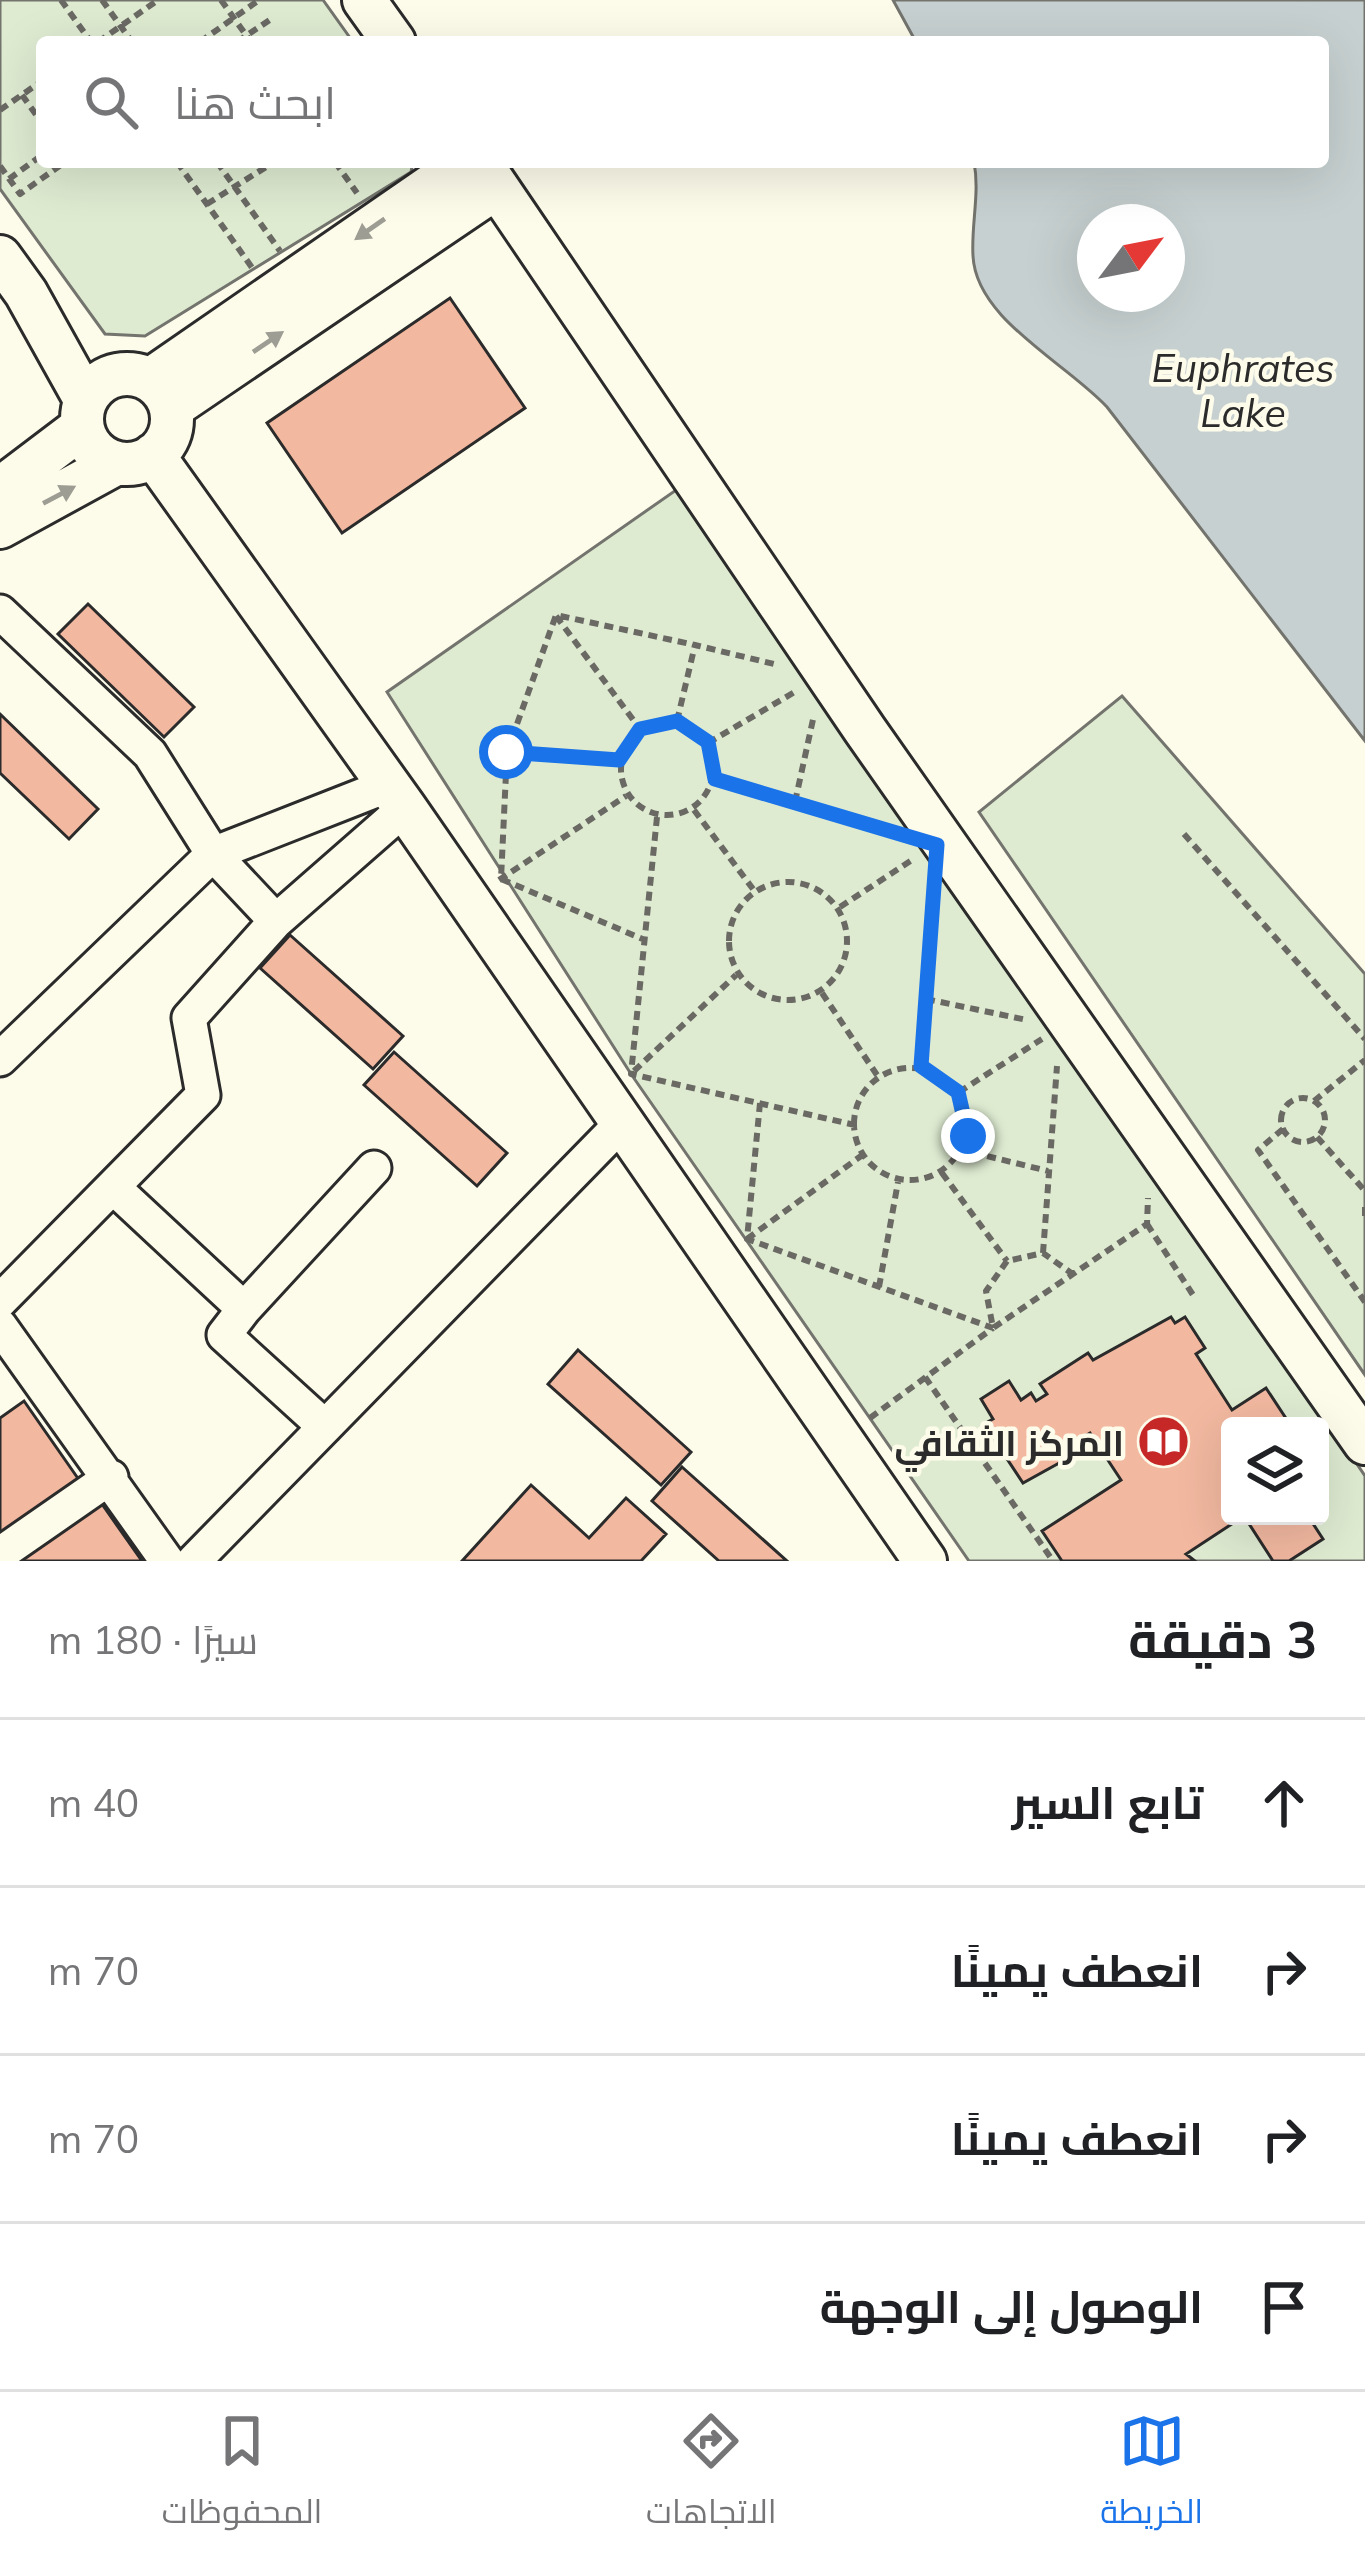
<!DOCTYPE html>
<html lang="ar">
<head>
<meta charset="utf-8">
<style>
  :root { --surface:#fff; --page:#f6f6f6; --text:#202124; --muted:#757577; --line:#e0e0e0; --accent:#1a73e8 }
  body { margin:0; font-family:Mulish,Cairo,sans-serif; background:var(--page); color:var(--text); direction:rtl }
  .controls { position:absolute; right:36px; bottom:36px; display:grid; overflow:hidden; border-radius:12px; box-shadow:0 12px 48px #0002 }
  .controls button { width:108px; height:108px; display:grid; place-items:center; padding:0; border:0; border-bottom:3px solid var(--line); background:var(--surface); color:var(--text); font:60px sans-serif }
  .compass { position:absolute; left:1077px; top:204px; width:108px; height:108px; border-radius:50%; background:var(--surface); box-shadow:0 12px 48px #0002; rotate:58deg }
  .stop { position:absolute; width:36px; height:36px; margin:-27px; border:9px solid #1a73e8; border-radius:50%; background:#fff }
  .stop.end { background:#1a73e8; border-color:#fff; box-shadow:0 3px 12px #0008 }
  .list { margin:0; padding:0; list-style:none }
  h2 { display:flex; justify-content:space-between; align-items:center; height:156px; margin:0; padding:0 48px; font-size:51px }
  h2 small { font-size:39px; font-weight:400; color:var(--muted) }
  .list li { display:grid; grid-template-columns:78px 1fr auto; gap:36px; align-items:center; box-sizing:border-box; height:168px; padding:0 48px; border-top:3px solid var(--line) }
  .list b { display:block; font-size:45px; white-space:nowrap }
  .list em { font-size:39px; font-style:normal; color:var(--muted) }
  .icon { flex:none; width:66px; height:66px; fill:none; stroke:currentColor; stroke-width:2; stroke-linecap:round; stroke-linejoin:round }
  .map { position:relative; flex:none; width:1365px; height:1561px; overflow:hidden; direction:ltr }
  .search { position:absolute; background:var(--surface); box-shadow:0 12px 48px #0002; left:36px; right:36px; top:36px; height:132px; display:flex; align-items:center; gap:30px; box-sizing:border-box; padding:0 42px; border-radius:12px; color:var(--muted); font-size:45px }
  .sheet { height:828px; background:var(--surface) }
  nav { display:flex; justify-content:space-around; align-items:center; box-sizing:border-box; height:168px; border-top:3px solid var(--line); background:var(--surface); font-size:33px; color:var(--muted) }
  nav a { display:grid; justify-items:center; gap:6px }
  nav .on { color:var(--accent) }
  .map>svg:first-child { display:block }
</style>
</head>
<body>
<div class="map">
<svg width="1365" height="1561" viewBox="0 0 1365 1561">
  <rect width="100%" height="100%" fill="#fdfbea"/>
  <!-- green -->
  <path fill="#deebd1" stroke="#74746e" stroke-width="3" fill-rule="evenodd" d="M0 0H323L353 42H42V162H413L411 172 145 336 105 334 0 189Z
    M689 481 1365 1476V1561H969L631 1074 387 692ZM1230 1426H1320V1516H1230Z
    M1122 696 1365 974V1375L979 812Z"/>
  <!-- water -->
  <path fill="#c7d0d0" stroke="#74746e" stroke-width="3" fill-rule="evenodd" d="M893 0H1365V741L1107 407C1065 362 976 319 973 256 971 225 980 193 974 162H1323V42H916ZM1095 222H1167V294H1095Z"/>
  <!-- building -->
  <path fill="#f2b8a0" stroke="#2b2b2b" stroke-width="3" d="M450 298 525 408 342 533 267 423Z
    M88 604 194 707 164 737 58 634Z
    M0 714 98 809 69 839 0 773Z
    M290 935 403 1036 373 1069 260 968Z
    M394 1052 507 1153 477 1186 364 1085Z
    M1171 1317 1175 1323 1185 1317 1205 1348 1196 1354 1232 1410 1266 1388 1291 1426H1230V1516H1308L1323 1539 1289 1561H1273L1244 1516 1186 1554 1195 1561H1062L1042 1531 1121 1480 1090 1433 1082 1438 1088 1447 1023 1483 984 1424 993 1419 981 1399 1009 1381 1021 1400 1031 1393 1036 1401 1047 1394 1040 1384 1088 1353 1093 1360Z
    M578 1350 691 1452 661 1485 548 1384Z
    M24 1401 84 1487 0 1544V1418Z
    M682 1467 787 1561H719L652 1501Z
    M531 1485 589 1538 626 1498 666 1534 641 1561H462Z
    M97 1497 142 1561H6Z"/>
  <g fill="none" stroke-linecap="round" stroke-linejoin="round">
    <defs>
      <path id="minor" d="M0 612 150 754 213 854 389 785
        M0 1059 213 854 276 921
        M113 1187 244 1309 224 1335 325 1427
        M0 1301 203 1095 189 1018 276 921 405 808
        M244 1309 374 1168
        M0 1326 167 1561
        M0 1554 111 1477
        M194 1561 622 1123"/>
      <path id="major" d="M364 0 394 42
        M480 162 865 730 1365 1443
        M0 257 26 293 85 399
        M82 419a45 45 0 1 1 90 0a45 45 0 1 1-90 0Z
        M150 380 466 162
        M171 408 497 187
        M153 455 405 808 925 1561
        M0 489 82 427
        M0 527 117 463"/>
    </defs>
    <!-- minor casing -->
    <use href="#minor" stroke="#2b2b2b" stroke-width="39"/>
    <!-- major casing -->
    <use href="#major" stroke="#2b2b2b" stroke-width="48"/>
    <!-- path -->
    <path stroke="#6a6964" stroke-width="6" stroke-dasharray="9 6" stroke-linecap="butt" d="M61 0 91 42
      M102 0 132 42
      M221 0 251 42
      M98 42 158 0
      M200 42 259 0
      M237 42 271 19
      M22 95 42 123
      M0 110 42 81
      M177 162 253 269
      M217 162 280 251
      M335 162 357 193
      M0 166 20 194 65 162
      M9 179 42 155
      M207 204 274 162
      M556 616 640 729
      M677 721 695 645 778 665
      M621 769a46 46 0 1 1 92 0a46 46 0 1 1-92 0Z
      M708 743 798 690
      M507 752 556 615 695 645
      M619 759 507 752 501 879 645 940
      M716 780 893 832
      M795 802 814 715
      M694 810 753 889
      M657 817 631 1074 855 1125
      M1184 834 1365 1039
      M499 880 626 796
      M729 941a59 59 0 1 1 118 0a59 59 0 1 1-118 0Z
      M840 907 912 860
      M822 993 877 1075
      M926 999 1027 1020
      M921 1066 934 890
      M854 1124a56 56 0 1 1 112 0a56 56 0 1 1-112 0Z
      M634 1071 736 975
      M959 1092 1042 1039
      M1281 1120a22 22 0 1 1 44 0a22 22 0 1 1-44 0Z
      M1314 1101 1365 1060
      M760 1103 747 1239 993 1328
      M1283 1129 1258 1150 1365 1302
      M1317 1137 1365 1191
      M958 1149 1048 1171
      M942 1173 1007 1261
      M1365 1207V1220
      M1147 1224 1193 1295
      M747 1239 861 1156
      M1043 1253 1057 1066
      M1074 1275 1043 1253 1007 1261 986 1291 993 1328 1147 1224 1148 1198
      M879 1287 898 1182
      M925 1377 1053 1561
      M870 1418 993 1328"/>
    <!-- minor -->
    <use href="#minor" stroke="#fdfbea" stroke-width="33"/>
    <!-- major -->
    <use href="#major" stroke="#fdfbea" stroke-width="42"/>
  </g>
  <!-- one-way arrows -->
  <defs><path id="oneway-solid" d="M-6-.8H1V-3.2L6.5 0L1 3.2V.8H-6Z" transform="scale(3)"/></defs>
  <g fill="#9e9d94">
    <use href="#oneway-solid" transform="translate(370 229) rotate(145)"/>
    <use href="#oneway-solid" transform="translate(268 342) rotate(-34)"/>
    <use href="#oneway-solid" transform="translate(59 495) rotate(-28)"/>
  </g>
  <g fill="none" stroke-linecap="round" stroke-linejoin="round">
    <!-- route -->
    <path stroke="#1a73e8" stroke-width="15" d="M506 752 619 760 640 729 677 721 708 742 715 779 937 845 921 1066 958 1092 968 1136"/>
  </g>
  <!-- icons -->
  <defs>
    <symbol id="library-disc" viewBox="-11 -11 22 22"><circle r="9.5" fill="#c62828" stroke="#fdfbea"/><path d="M-6-4Q-3-5.5-.7-3.5V5Q-3 3-6 4ZM6-4Q3-5.5 .7-3.5V5Q3 3 6 4Z" fill="#fff"/></symbol>
  </defs>
  <g fill-rule="evenodd">
    <use href="#library-disc" x="1134" y="1412" width="59" height="59"/>
  </g>
  <g text-anchor="middle" dominant-baseline="central" stroke-width="9" stroke-linejoin="round" paint-order="stroke">
    <!-- poi labels -->
    <g font-size="36" font-weight="bold" fill="#2b2b2b" stroke="#fdfbea" text-anchor="end">
      <text x="1124" y="1442">المركز الثقافي</text>
    </g>
    <!-- water labels -->
    <g font-size="39" font-style="italic" fill="#2b2b2b" stroke="#fdfbea">
      <text x="1243" y="367">Euphrates<tspan x="1243" dy="45">Lake</tspan></text>
    </g>
  </g>
</svg>
<div class="controls">
<button><svg class="icon" aria-label="layers" viewBox="0 0 24 24"><path d="M12 4l9 5-9 5-9-5zM3 14l9 5 9-5"/></svg></button>
</div>
<svg class="compass" viewBox="-18 -18 36 36"><path d="M0-13l5 13h-10z" fill="#e53935"/><path d="M0 13l5-13h-10z" fill="#757577"/></svg>
<div class="stop" style="left:506px;top:752px"></div>
<div class="stop end" style="left:968px;top:1136px"></div>
<div class="search"><svg class="icon" aria-label="search" viewBox="0 0 24 24"><circle cx="10" cy="10" r="6"/><path d="M15 15l6 6"/></svg>ابحث هنا</div>
</div>
<section class="sheet">
<h2>3 دقيقة<small>سيرًا · 180 m</small></h2>
<ul class="list">
<li><svg class="icon" aria-label="ahead" viewBox="0 0 24 24"><path d="M12 20V5M6 11l6-6 6 6"/></svg><div><b>تابع السير</b></div><em>40 m</em></li>
<li><svg class="icon" aria-label="right" viewBox="0 0 24 24"><path d="M7 20v-9h11M14 6l5 5-5 5"/></svg><div><b>انعطف يمينًا</b></div><em>70 m</em></li>
<li><svg class="icon" aria-label="right" viewBox="0 0 24 24"><path d="M7 20v-9h11M14 6l5 5-5 5"/></svg><div><b>انعطف يمينًا</b></div><em>70 m</em></li>
<li><svg class="icon" aria-label="arrive" viewBox="0 0 24 24"><path d="M6 21V4h12l-3 4 3 4H6"/></svg><div><b>الوصول إلى الوجهة</b></div></li>
</ul>
</section>
<nav>
<a class="on"><svg class="icon" aria-label="map" viewBox="0 0 24 24"><path d="M3 6l6-2 6 2 6-2v14l-6 2-6-2-6 2zM9 4v14M15 6v14"/></svg>الخريطة</a>
<a><svg class="icon" aria-label="directions" viewBox="0 0 24 24"><path d="M12 3l9 9-9 9-9-9zM9 14v-3h6M13 9l2 2-2 2"/></svg>الاتجاهات</a>
<a><svg class="icon" aria-label="saved" viewBox="0 0 24 24"><path d="M7 4h10v16l-5-4-5 4z"/></svg>المحفوظات</a>
</nav>
</body>
</html>
